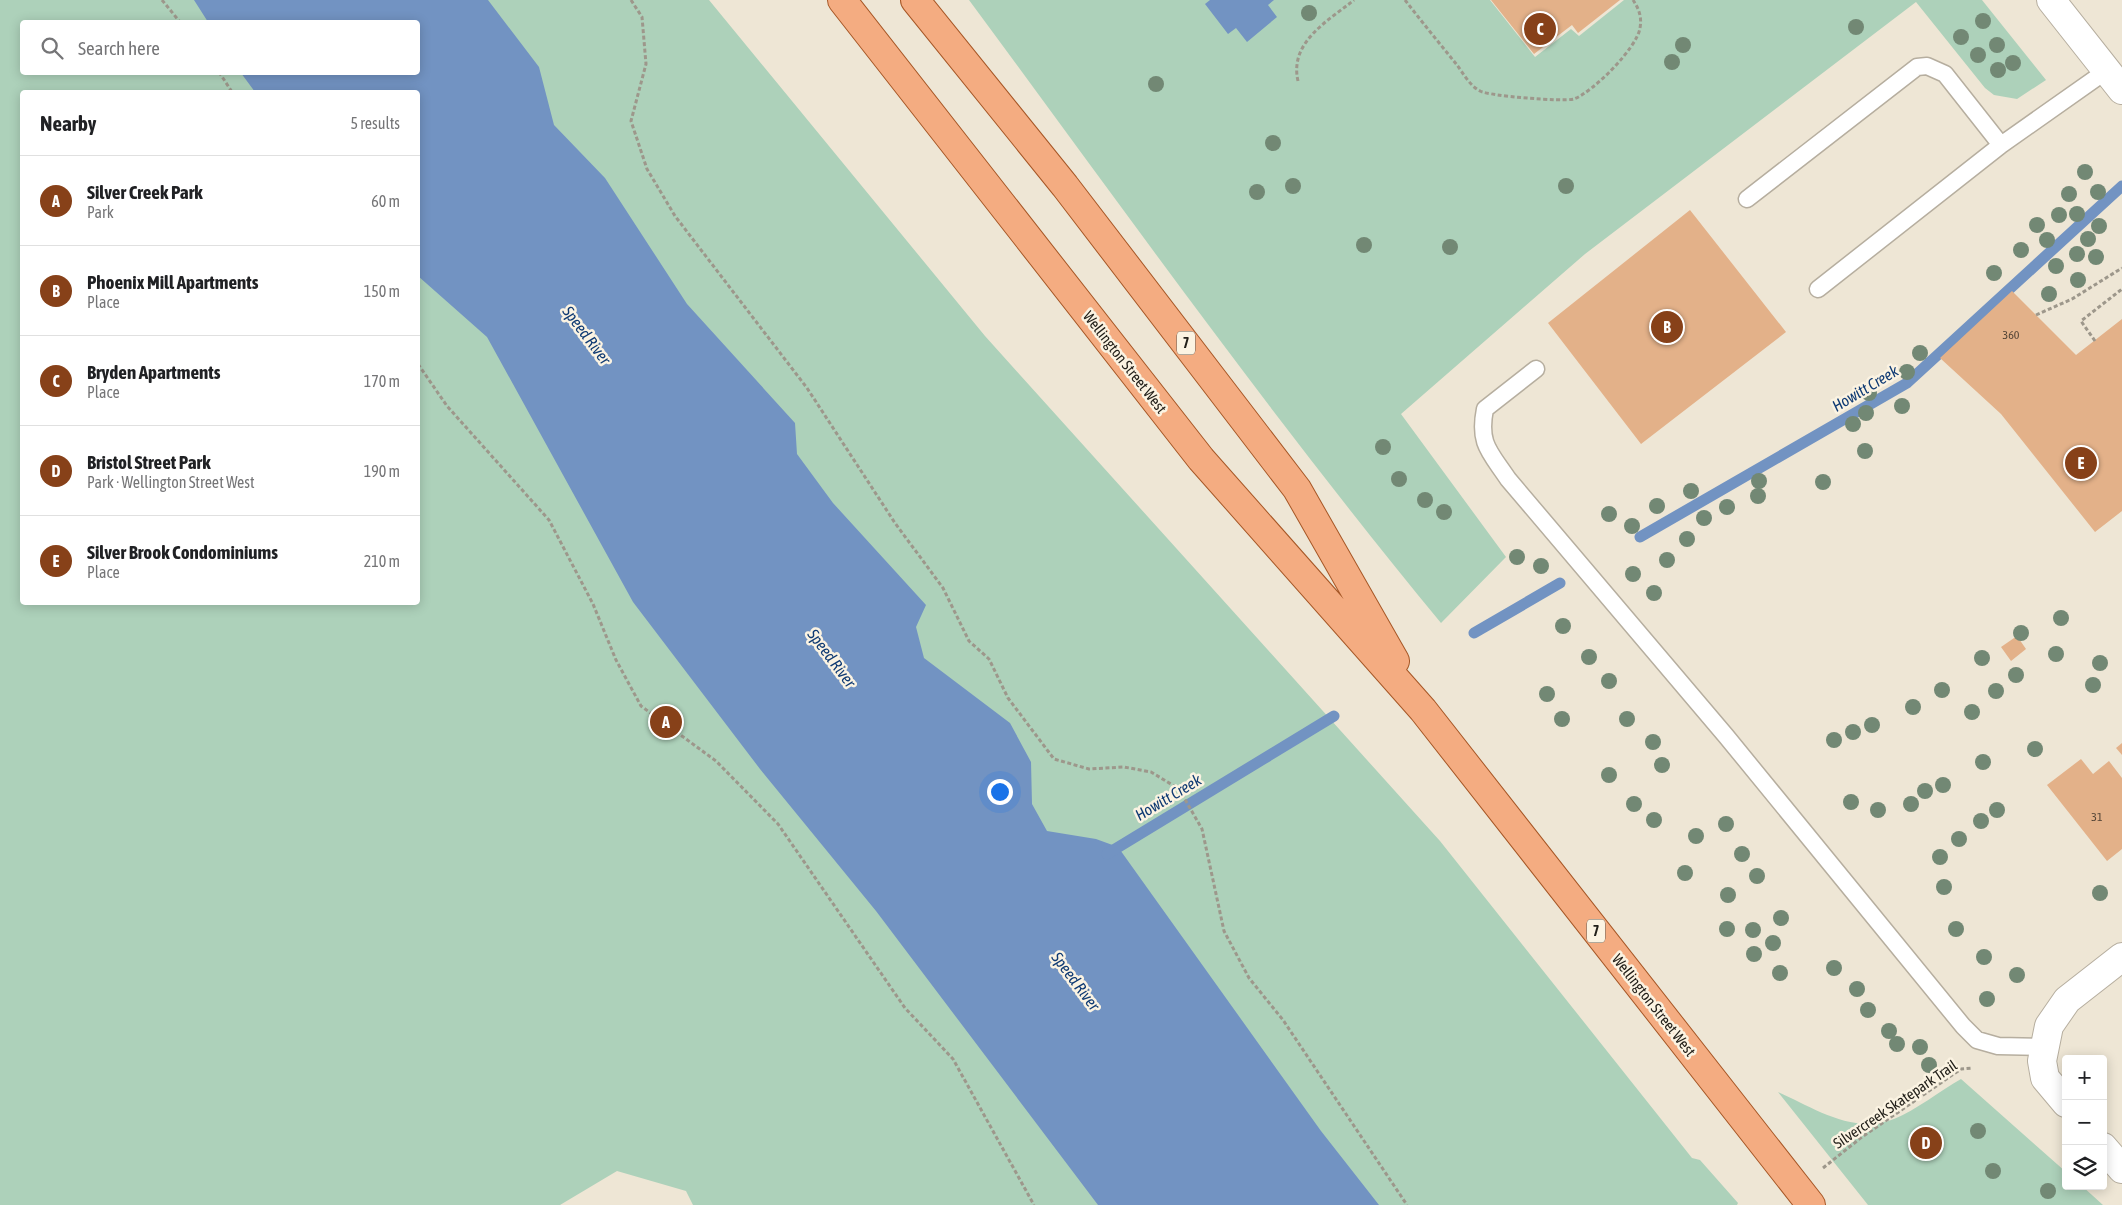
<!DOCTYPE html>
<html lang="en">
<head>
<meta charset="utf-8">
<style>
  :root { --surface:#fff; --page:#f6f6f6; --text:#202124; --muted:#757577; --line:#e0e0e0; --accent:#874119 }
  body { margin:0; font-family:"Asap Condensed",sans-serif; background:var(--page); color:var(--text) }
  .controls { position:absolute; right:15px; bottom:15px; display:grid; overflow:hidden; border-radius:5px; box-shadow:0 2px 12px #0003 }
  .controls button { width:45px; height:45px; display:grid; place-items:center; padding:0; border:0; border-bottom:1px solid var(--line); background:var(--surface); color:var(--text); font:25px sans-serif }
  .you { position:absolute; left:999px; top:791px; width:18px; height:18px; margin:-12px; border:4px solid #fff; border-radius:50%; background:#1a73e8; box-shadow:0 0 0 8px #1a73e833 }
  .badge { display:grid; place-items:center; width:32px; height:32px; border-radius:50%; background:var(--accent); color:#fff; font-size:16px; font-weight:700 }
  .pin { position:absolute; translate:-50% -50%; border:2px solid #fff; box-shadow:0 1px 5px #0006 }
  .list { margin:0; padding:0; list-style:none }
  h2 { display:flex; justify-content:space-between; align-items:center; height:65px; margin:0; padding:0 20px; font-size:21px }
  h2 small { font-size:16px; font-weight:400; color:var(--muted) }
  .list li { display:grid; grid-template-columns:32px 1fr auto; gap:15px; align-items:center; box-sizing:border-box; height:90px; padding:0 20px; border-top:1px solid var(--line) }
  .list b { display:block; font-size:19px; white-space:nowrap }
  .list p { margin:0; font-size:16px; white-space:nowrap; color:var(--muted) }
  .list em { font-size:16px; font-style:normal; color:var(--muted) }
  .icon { flex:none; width:28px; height:28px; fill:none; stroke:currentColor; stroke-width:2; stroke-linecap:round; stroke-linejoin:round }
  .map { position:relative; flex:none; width:2122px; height:1205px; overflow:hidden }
  .search { position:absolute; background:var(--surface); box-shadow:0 2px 12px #0003; left:20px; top:20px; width:400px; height:55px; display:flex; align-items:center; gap:12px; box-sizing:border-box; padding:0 18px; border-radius:5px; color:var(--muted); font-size:19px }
  .panel { position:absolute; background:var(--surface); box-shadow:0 2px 12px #0003; left:20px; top:90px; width:400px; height:515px; border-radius:5px }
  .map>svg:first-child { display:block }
</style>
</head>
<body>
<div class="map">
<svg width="2122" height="1205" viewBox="0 0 2122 1205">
  <rect width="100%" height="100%" fill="#eee6d5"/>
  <!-- green -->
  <path fill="#add1ba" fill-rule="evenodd" d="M0 0H709L985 336 1440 841 1692 1158 1700 1160 1738 1203 1737 1205H693L686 1191 617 1171 560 1205H0ZM22 22H418V72H22ZM22 92H418V602H22Z
    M969 0H1490L1535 57 1571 29 1579 36 1624 0H1982L2046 80 2017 99 1994 95 1985 88 1916 2 1585 254 1401 414 1506 557 1441 623C1275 422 1124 210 969 0Z
    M1961 1079 2066 1172V1186H2082L2103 1205H1868L1778 1092C1814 1108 1853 1135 1894 1119 1916 1110 1940 1091 1961 1079Z"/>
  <!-- water -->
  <path fill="#7293c2" d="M194 0H488L539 67 554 125 605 178 687 304 795 423 797 454 833 503 926 605 916 627 924 658 1010 723 1031 762 1032 804 1047 831 1096 839 1118 847 1321 1131 1379 1205H1098L876 911 760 769 633 602 487 337 418 276V92H255L241 73 418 72V22H208Z
    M1210 0H1274L1268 5 1277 17 1247 42 1236 28 1228 34 1205 4Z"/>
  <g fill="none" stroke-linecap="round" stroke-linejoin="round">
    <!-- stream -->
    <path stroke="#7293c2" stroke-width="11" d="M1640 537 1907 383 2122 186
      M1474 633 1560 583
      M1107 854 1334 716"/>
  </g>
  <!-- building -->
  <path fill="#e3b189" d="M1491 0H1620L1578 33 1572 25 1534 54Z
    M1690 210 1786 332 1641 444 1548 323Z
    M2012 291 2076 355 2122 319V511L2095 532 2001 414 1940 358Z
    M2017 636 2026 649 2011 661 2001 647Z
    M2122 743V755L2116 748Z
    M2081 759 2093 774 2109 761 2122 778V849L2107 861 2047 785Z"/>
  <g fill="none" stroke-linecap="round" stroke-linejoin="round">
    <defs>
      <path id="service" d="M1747 199 1917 67 1927 66 1945 74 2001 145
        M1818 289 2001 145 2106 71
        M1536 369 1485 409C1478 444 1490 452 1508 479L1726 736 1963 1026 1977 1040 1998 1046 2043 1047"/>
      <path id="minor" d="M2066 1103 2045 1078 2042 1061 2049 1026 2067 1000 2122 957
        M2103 1147 2122 1169"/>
      <path id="tertiary" d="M2051 0 2122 90"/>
      <path id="primary" d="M842 0 1201 459 1423 710 1811 1205
        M915 0 1065 186 1297 489 1395 661"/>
    </defs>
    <!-- service casing -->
    <use href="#service" stroke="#b6ae9f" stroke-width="19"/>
    <!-- minor casing -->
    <use href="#minor" stroke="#b6ae9f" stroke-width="30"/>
    <!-- tertiary casing -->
    <use href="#tertiary" stroke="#b6ae9f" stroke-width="30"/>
    <!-- primary casing -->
    <use href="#primary" stroke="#a65726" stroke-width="30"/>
    <!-- path -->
    <path stroke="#9d978b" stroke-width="3" stroke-dasharray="4 2.5" stroke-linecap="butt" d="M162 0 180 22
      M631 0 642 17 646 64 631 121 647 169 675 216 807 388 895 523 943 588 969 641 989 659 1008 698 1054 759 1089 769 1124 767 1151 772 1179 789 1202 829 1224 931 1249 978 1283 1020 1407 1205
      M1405 0C1422 22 1440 44 1457 65 1463 73 1470 86 1480 91 1489 96 1563 102 1574 99 1593 92 1637 48 1640 28 1642 17 1639 9 1633 0
      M219 72 232 92
      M1298 81C1289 42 1328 21 1354 0
      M2036 315 2072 299 2122 268
      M2095 341 2081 321 2122 289
      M418 364 447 406 549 520 593 604 616 660 641 706 716 761 778 824 905 1008 953 1059 1034 1205
      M1823 1168 1862 1137 1961 1069 1972 1068"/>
    <!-- service -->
    <use href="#service" stroke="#fff" stroke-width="16"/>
    <!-- minor -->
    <use href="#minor" stroke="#fff" stroke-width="28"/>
    <!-- tertiary -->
    <use href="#tertiary" stroke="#fff" stroke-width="28"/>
    <!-- primary -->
    <use href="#primary" stroke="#f4ac81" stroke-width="28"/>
  </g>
  <!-- trees -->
  <g fill="#728874">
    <circle cx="1309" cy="13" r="8"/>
    <circle cx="1983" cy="21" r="8"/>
    <circle cx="1856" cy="27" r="8"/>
    <circle cx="1961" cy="37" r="8"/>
    <circle cx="1683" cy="45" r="8"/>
    <circle cx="1997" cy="45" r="8"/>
    <circle cx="1978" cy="55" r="8"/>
    <circle cx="1672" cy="62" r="8"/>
    <circle cx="2013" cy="63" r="8"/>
    <circle cx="1998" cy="70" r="8"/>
    <circle cx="1156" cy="84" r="8"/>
    <circle cx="1273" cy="143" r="8"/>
    <circle cx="2085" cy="172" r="8"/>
    <circle cx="1293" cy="186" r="8"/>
    <circle cx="1566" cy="186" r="8"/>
    <circle cx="1257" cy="192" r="8"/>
    <circle cx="2098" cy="192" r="8"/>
    <circle cx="2069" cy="194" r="8"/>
    <circle cx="2077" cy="214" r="8"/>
    <circle cx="2059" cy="215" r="8"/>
    <circle cx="2037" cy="225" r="8"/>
    <circle cx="2099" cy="226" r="8"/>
    <circle cx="2088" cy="239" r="8"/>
    <circle cx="2047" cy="240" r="8"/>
    <circle cx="1364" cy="245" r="8"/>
    <circle cx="1450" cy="247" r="8"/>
    <circle cx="2021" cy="250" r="8"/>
    <circle cx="2077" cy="254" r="8"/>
    <circle cx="2096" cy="257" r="8"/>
    <circle cx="2056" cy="266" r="8"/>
    <circle cx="1994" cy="273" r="8"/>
    <circle cx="2078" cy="280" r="8"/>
    <circle cx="2049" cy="294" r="8"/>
    <circle cx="1920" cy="353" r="8"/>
    <circle cx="1907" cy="372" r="8"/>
    <circle cx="1869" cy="393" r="8"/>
    <circle cx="1902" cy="406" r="8"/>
    <circle cx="1866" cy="413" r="8"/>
    <circle cx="1853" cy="424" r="8"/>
    <circle cx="1383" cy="447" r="8"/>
    <circle cx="1865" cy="451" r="8"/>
    <circle cx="1399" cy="479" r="8"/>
    <circle cx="1759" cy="481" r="8"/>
    <circle cx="1823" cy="482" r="8"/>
    <circle cx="1691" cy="491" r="8"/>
    <circle cx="1758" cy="496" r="8"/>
    <circle cx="1425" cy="500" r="8"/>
    <circle cx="1657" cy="506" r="8"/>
    <circle cx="1727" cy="507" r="8"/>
    <circle cx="1444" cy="512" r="8"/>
    <circle cx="1609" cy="514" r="8"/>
    <circle cx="1704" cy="518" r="8"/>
    <circle cx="1632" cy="526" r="8"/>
    <circle cx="1687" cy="539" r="8"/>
    <circle cx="1517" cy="557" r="8"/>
    <circle cx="1667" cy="560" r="8"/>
    <circle cx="1541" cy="566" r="8"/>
    <circle cx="1633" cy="574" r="8"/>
    <circle cx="1654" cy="593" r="8"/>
    <circle cx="2061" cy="618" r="8"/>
    <circle cx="1563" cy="626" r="8"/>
    <circle cx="2021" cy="633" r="8"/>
    <circle cx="2056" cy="654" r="8"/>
    <circle cx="1589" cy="657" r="8"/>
    <circle cx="1982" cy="658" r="8"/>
    <circle cx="2100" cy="663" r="8"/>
    <circle cx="2016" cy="675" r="8"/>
    <circle cx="1609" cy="681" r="8"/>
    <circle cx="2093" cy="685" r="8"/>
    <circle cx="1942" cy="690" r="8"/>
    <circle cx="1996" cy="691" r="8"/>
    <circle cx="1547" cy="694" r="8"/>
    <circle cx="1913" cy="707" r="8"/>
    <circle cx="1972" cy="712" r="8"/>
    <circle cx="1562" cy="719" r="8"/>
    <circle cx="1627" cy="719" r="8"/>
    <circle cx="1872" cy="725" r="8"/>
    <circle cx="1853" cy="732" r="8"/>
    <circle cx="1834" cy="740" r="8"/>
    <circle cx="1653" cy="742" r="8"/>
    <circle cx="2035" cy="749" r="8"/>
    <circle cx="1983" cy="762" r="8"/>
    <circle cx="1662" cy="765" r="8"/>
    <circle cx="1609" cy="775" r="8"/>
    <circle cx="1943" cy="785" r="8"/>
    <circle cx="1925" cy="791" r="8"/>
    <circle cx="1851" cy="802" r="8"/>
    <circle cx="1634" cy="804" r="8"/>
    <circle cx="1911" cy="804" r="8"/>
    <circle cx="1878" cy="810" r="8"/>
    <circle cx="1997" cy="810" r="8"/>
    <circle cx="1654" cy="820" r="8"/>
    <circle cx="1981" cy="821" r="8"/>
    <circle cx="1726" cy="824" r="8"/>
    <circle cx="1696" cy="836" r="8"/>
    <circle cx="1959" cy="839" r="8"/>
    <circle cx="1742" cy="854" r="8"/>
    <circle cx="1940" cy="857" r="8"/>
    <circle cx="1685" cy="873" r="8"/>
    <circle cx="1757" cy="876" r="8"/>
    <circle cx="1944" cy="887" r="8"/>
    <circle cx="2100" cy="893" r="8"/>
    <circle cx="1728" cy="895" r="8"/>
    <circle cx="1781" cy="918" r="8"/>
    <circle cx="1727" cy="929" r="8"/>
    <circle cx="1956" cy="929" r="8"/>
    <circle cx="1753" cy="930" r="8"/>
    <circle cx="1773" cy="943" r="8"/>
    <circle cx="1754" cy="954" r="8"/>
    <circle cx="1984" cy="957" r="8"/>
    <circle cx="1834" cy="968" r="8"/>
    <circle cx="1780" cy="973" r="8"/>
    <circle cx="2017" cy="975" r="8"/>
    <circle cx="1857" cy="989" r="8"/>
    <circle cx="1987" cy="999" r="8"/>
    <circle cx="1868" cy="1010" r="8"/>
    <circle cx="1889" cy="1031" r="8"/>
    <circle cx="1897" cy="1044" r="8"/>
    <circle cx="1920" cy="1047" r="8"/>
    <circle cx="1929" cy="1065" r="8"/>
    <circle cx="1978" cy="1131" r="8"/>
    <circle cx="1993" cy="1171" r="8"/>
    <circle cx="2048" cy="1191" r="8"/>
  </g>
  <g text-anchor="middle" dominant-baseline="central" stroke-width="5" stroke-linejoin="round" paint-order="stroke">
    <!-- number labels -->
    <g font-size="12" fill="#534436">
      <text x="2011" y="335">360</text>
      <text x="2097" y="817">31</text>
    </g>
    <!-- shield labels -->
    <g fill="#fbf3e2" stroke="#645f56" stroke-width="1">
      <rect x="1177" y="331.5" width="18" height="23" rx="4"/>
      <rect x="1587" y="919.5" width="18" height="23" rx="4"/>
    </g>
    <g font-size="14" font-weight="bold" fill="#23201a">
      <text x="1186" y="343">7</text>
      <text x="1596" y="931">7</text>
    </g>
    <!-- street labels -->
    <g font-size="15" fill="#23201a" stroke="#fbf3e2">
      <text transform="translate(1125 362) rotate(52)">Wellington Street West</text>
      <text transform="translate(1654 1005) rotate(52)">Wellington Street West</text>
      <text transform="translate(1895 1104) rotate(-34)">Silvercreek Skatepark Trail</text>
    </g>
    <!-- water labels -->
    <g font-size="16" font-style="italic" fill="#0f3a73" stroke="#fbf3e2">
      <text transform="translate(587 335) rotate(53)">Speed River</text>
      <text transform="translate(1865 388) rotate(-31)">Howitt Creek</text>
      <text transform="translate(832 658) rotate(53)">Speed River</text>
      <text transform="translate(1168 797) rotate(-31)">Howitt Creek</text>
      <text transform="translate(1076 981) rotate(53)">Speed River</text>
    </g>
  </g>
</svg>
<div class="controls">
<button>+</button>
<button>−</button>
<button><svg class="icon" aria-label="layers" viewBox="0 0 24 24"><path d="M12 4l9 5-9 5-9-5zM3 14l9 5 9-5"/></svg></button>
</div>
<div class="you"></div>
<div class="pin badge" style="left:666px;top:722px">A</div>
<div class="pin badge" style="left:1667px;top:327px">B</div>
<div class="pin badge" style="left:1540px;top:29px">C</div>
<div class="pin badge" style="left:1926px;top:1143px">D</div>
<div class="pin badge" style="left:2081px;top:463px">E</div>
<div class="search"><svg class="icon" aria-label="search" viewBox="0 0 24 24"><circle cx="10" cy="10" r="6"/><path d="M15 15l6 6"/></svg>Search here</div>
<section class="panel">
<h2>Nearby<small>5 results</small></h2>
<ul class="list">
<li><span class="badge">A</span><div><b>Silver Creek Park</b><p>Park</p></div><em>60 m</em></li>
<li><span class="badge">B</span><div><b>Phoenix Mill Apartments</b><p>Place</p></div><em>150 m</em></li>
<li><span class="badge">C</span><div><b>Bryden Apartments</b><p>Place</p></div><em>170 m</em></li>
<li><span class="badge">D</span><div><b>Bristol Street Park</b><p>Park · Wellington Street West</p></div><em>190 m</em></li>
<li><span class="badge">E</span><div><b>Silver Brook Condominiums</b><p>Place</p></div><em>210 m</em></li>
</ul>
</section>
</div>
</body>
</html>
